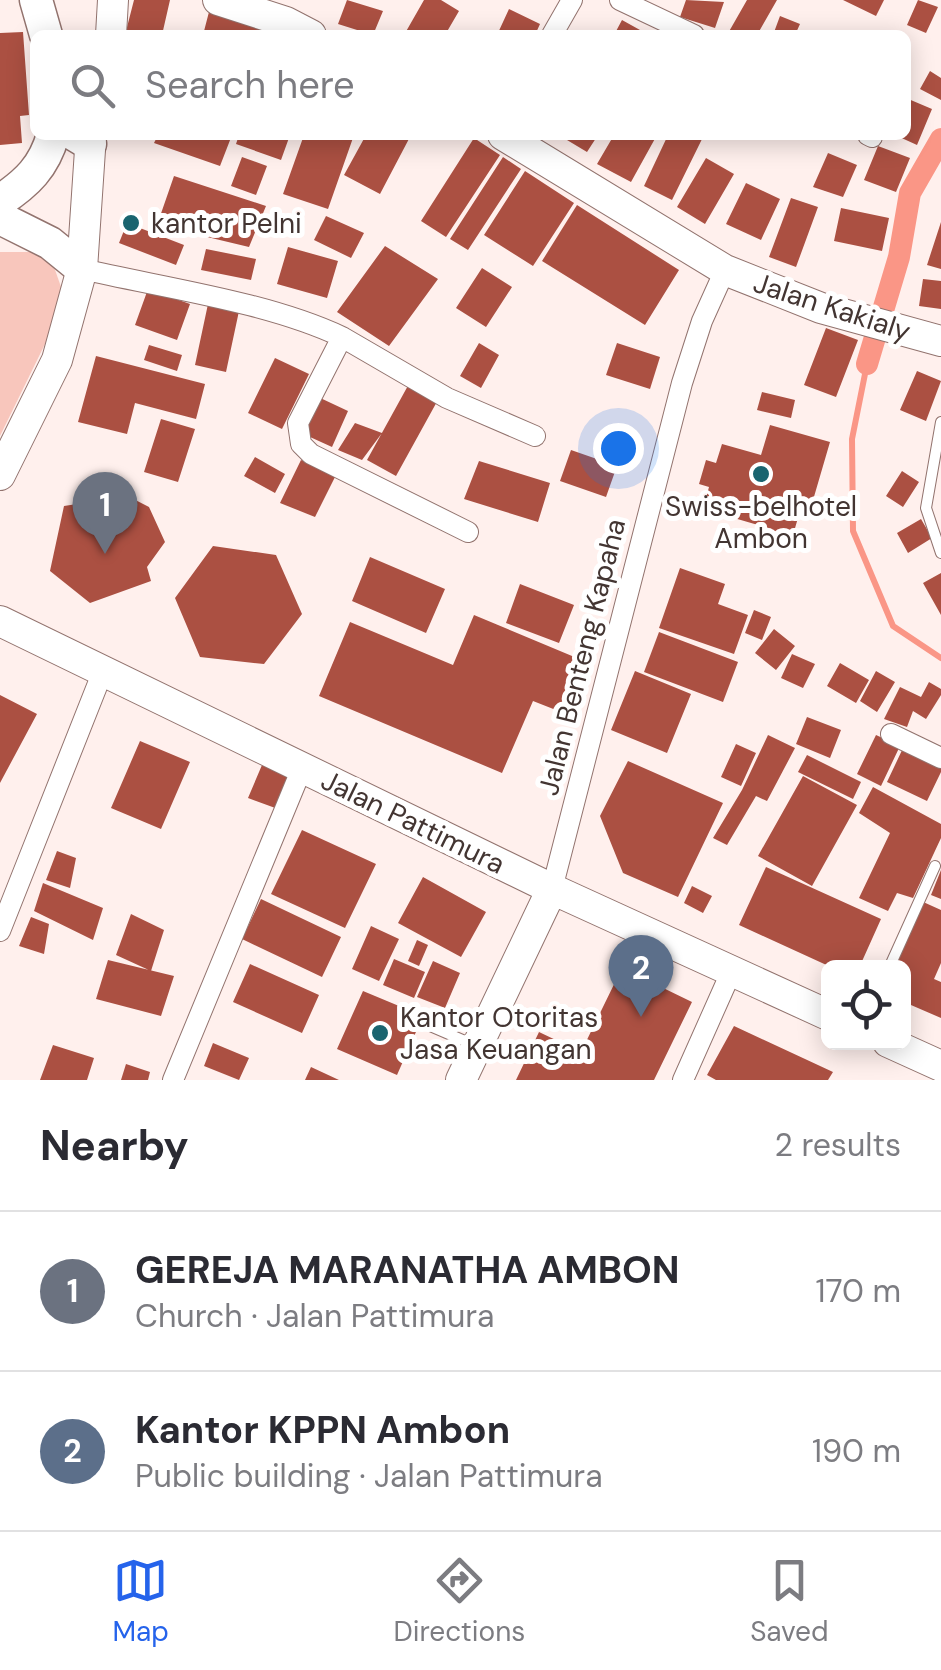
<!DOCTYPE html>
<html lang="en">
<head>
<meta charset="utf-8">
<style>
  :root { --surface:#fff; --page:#f7f7f7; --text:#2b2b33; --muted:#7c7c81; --line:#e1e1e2; --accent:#2563eb }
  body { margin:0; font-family:"DM Sans",sans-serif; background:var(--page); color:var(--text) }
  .controls { position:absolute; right:30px; bottom:30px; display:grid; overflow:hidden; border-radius:15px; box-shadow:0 5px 25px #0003 }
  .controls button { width:90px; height:90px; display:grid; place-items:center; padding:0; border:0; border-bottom:2px solid var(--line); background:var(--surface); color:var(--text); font:50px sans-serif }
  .you { position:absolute; left:618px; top:448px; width:35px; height:35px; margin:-25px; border:8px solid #fff; border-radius:50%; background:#1a73e8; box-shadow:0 0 0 15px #1a73e833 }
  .badge { display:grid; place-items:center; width:65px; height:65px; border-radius:50%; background:var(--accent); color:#fff; font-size:32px; font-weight:700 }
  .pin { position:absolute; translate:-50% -82px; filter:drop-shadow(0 2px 5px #0008) }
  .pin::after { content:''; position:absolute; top:52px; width:35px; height:30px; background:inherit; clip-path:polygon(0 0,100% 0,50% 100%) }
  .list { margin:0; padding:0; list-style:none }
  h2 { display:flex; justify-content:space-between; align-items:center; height:130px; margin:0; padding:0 40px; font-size:42px }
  h2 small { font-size:32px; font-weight:400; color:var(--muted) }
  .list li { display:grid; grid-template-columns:65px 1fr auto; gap:30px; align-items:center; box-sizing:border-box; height:160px; padding:0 40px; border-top:2px solid var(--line) }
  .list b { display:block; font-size:38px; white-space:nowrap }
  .list p { margin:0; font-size:32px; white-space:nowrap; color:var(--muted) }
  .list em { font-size:32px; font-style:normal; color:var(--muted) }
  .icon { flex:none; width:55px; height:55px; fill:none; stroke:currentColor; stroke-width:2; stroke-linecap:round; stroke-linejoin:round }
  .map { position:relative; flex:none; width:941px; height:1080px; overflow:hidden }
  .search { position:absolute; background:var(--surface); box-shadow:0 5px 25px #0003; left:30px; right:30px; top:30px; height:110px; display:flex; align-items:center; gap:25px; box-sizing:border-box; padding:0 35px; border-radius:15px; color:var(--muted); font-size:38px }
  .sheet { height:450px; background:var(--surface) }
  nav { display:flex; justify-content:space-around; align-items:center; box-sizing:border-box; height:140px; border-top:2px solid var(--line); background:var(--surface); font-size:28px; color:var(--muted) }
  nav a { display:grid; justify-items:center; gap:5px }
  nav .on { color:var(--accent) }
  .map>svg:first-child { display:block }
</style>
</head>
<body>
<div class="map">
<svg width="941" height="1080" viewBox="0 0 941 1080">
  <rect width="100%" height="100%" fill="#fff0ed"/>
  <!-- green -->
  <path fill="#f8c6bc" d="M0 252H35L54 267 66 301 0 436Z"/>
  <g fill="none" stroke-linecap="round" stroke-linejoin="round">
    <!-- stream -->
    <path stroke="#fa9686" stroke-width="6" d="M867 364 852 439 853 531 893 626 941 658"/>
    <!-- canal -->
    <path stroke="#fa9686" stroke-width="22" d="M867 364 899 257 910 193 941 139"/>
  </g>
  <!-- building -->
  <path fill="#ab5042" d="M134 0H170L162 35H125Z
    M347 0 383 11 373 35 338 24Z
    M424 0H441L459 11 445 35H404Z
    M686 0 724 2 715 28 680 17Z
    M747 0H777L757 35H727Z
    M843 0H884L876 16Z
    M918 0 938 7 926 33 907 25Z
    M210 8 273 25 270 35H203Z
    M509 9 540 24 535 35H497Z
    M780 16 800 24 795 35H773Z
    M622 20 649 35H614Z
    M23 32 29 115 20 116 22 143 0 145V33Z
    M930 71 941 78V100L920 89Z
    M906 98 932 109 917 145 895 135H906Z
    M158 135H232L220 166 154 143Z
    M239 135H290L281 160 236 144Z
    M304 135H354L328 209 283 194Z
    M366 135H411L380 194 344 175Z
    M570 135H598L587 152 567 140Z
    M614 135H657L631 182 597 164Z
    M668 135H704L672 200 644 186Z
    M474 138 500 155 446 237 421 221Z
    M878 146 910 158 896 192 864 180Z
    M828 153 857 165 843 197 813 187Z
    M242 157 267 166 256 195 231 186Z
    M503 157 521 169 468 250 450 239Z
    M706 158 734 174 705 224 677 207Z
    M525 171 574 203 533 266 484 235Z
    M174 176 266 206 249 247 157 225Z
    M746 183 780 199 761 240 726 224Z
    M791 198 818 207 796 267 769 257Z
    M577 205 679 270 645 325 542 261Z
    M841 208 889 218 882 251 834 241Z
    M326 216 364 233 351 258 314 240Z
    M941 222V269L927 265Z
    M127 223 184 245 176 265 119 243Z
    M385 246 438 279 389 346 337 312Z
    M288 247 338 261 327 298 277 284Z
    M206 249 256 259 251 280 201 270Z
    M482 268 512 287 486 327 456 308Z
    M923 279 941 281V309L919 306Z
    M148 289 190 304 177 340 135 325Z
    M208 304 239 311 226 372 195 365Z
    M826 328 858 340 836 397 804 385Z
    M479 343 499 355 481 388 460 376Z
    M617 343 660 357 650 389 606 375Z
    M149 345 182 355 177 371 144 360Z
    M96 356 205 384 196 419 135 403 127 434 78 422Z
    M275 358 309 374 282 429 248 413Z
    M917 371 941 381 926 421 900 410Z
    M410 382 439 398 396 476 367 460Z
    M762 392 795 400 791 418 757 410Z
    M316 396 348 411 332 447 299 432Z
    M161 419 195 429 178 482 144 472Z
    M355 423 382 433 362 460 338 450Z
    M770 425 830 442 811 507 802 504 791 542 770 536 772 529 703 509 709 487 699 484 706 460 716 463 722 444 761 455Z
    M571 450 617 466 606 497 560 481Z
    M255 457 285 474 275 493 244 476Z
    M301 460 336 475 315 517 280 503Z
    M479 461 550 483 538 522 464 499Z
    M902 471 919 482 903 507 886 496Z
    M112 488 149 507 165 542 147 567 151 581 90 603 50 571 64 506 90 502Z
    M921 519 932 538 908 553 897 533Z
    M213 546 276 555 302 614 264 664 200 657 175 598Z
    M370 557 445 589 426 633 352 601Z
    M680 568 725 584 718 604 748 615 734 654 659 628Z
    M941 573V615L923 583Z
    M520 584 574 605 559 643 506 623Z
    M754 610 771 617 762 640 745 633Z
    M474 615 584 661 561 712 533 701 502 773 319 696 350 622 453 665Z
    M774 629 795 646 776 670 755 653Z
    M659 632 738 662 723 702 644 672Z
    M792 654 815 664 803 688 781 678Z
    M840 663 869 680 856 703 827 686Z
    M635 671 691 694 667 753 611 730Z
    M876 671 895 682 877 712 860 701Z
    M929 682 941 689V695L926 719 913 711 907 727 884 719 900 687 921 697Z
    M0 695 37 714 0 783Z
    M807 717 841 730 830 758 796 744Z
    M768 735 795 748 767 801 756 796 727 845 713 838 742 790Z
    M876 735 900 746 881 786 857 774Z
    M140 741 190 762 161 829 111 808Z
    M736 744 756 753 741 786 721 777Z
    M904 746 941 763V772L927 801 887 782Z
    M807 755 861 782 853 799 798 772Z
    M628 761 723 803 678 897 623 873 600 816Z
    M262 765 292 777 278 809 248 798Z
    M803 776 857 805 812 886 758 856Z
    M873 787 941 824V838L913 898 897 893 888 911 859 898 890 833 859 813Z
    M302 830 376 864 345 928 271 894Z
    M57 851 76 858 70 888 46 880Z
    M766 867 881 919 859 968H833L739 925Z
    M941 870V899L931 895Z
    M423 877 486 912 461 957 398 923Z
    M43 883 103 908 93 940 34 911Z
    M692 886 712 896 703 913 684 903Z
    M261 899 341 937 322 977 242 939Z
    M921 901 941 910V963L934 979 941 982V1018L904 1002V968H893Z
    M131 914 164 930 151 971 116 955Z
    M31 917 49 924 44 954 19 946Z
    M371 926 399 939 379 981 352 969Z
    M417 940 428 945 419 966 408 961Z
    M394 959 425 972 414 998 383 985Z
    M108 960 174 976 161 1016 96 999Z
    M433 961 460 973 445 1008 417 997Z
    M250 964 319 995 302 1033 233 1002Z
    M622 968 692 1002 654 1080H516L539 1032 581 1052Z
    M363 991 423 1016 397 1075 337 1049Z
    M734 1026 833 1072 828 1080H716L707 1075Z
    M213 1043 249 1058 239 1080 204 1066Z
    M53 1045 94 1058 87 1080H40Z
    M126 1064 150 1072 148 1080H121Z
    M311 1067 339 1080H305Z"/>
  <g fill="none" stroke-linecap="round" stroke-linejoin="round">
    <defs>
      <path id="lane" d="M941 422 926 508 941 553
        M889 968 935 866
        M430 1026 472 1044"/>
      <path id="street" d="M620 0 694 35
        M552 35 572 0
        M868 135 872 137
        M82 269C164 288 268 302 342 337L298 423 301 444 311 454 468 532
        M342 337 447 398 535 436
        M891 734 941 758
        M552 889 682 383 702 321 725 270
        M0 931 103 671
        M173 1080 302 768
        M683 1080 732 970"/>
      <path id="secondary" d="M218 0 286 22 311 35
        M111 35 113 0
        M503 135 725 270 821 308 941 341
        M0 475 57 360 82 269 91 135
        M0 621 552 889 828 1015
        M888 1042 941 1066
        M461 1080 552 889"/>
      <path id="primary" d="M36 0 46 35
        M75 135 90 144
        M0 201C27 183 44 167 53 135
        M0 218 50 243 82 269"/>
    </defs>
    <!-- lane casing -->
    <use href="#lane" stroke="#92736e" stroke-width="12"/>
    <!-- street casing -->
    <use href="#street" stroke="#92736e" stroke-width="22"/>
    <!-- secondary casing -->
    <use href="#secondary" stroke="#92736e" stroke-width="32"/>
    <!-- primary casing -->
    <use href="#primary" stroke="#92736e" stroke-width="35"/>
    <!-- lane -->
    <use href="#lane" stroke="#fff" stroke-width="10"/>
    <!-- street -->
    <use href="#street" stroke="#fff" stroke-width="20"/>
    <!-- secondary -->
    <use href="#secondary" stroke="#fff" stroke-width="30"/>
    <!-- primary -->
    <use href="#primary" stroke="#fff" stroke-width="32"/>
  </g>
  <!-- markers -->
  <g fill="#19646f" stroke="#fff" stroke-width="4">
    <circle cx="131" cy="223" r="10"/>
    <circle cx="761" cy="474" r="10"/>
    <circle cx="380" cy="1033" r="10"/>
  </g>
  <g text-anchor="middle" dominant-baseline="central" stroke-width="10" stroke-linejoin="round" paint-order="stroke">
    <!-- poi labels -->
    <g font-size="28" fill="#433532" stroke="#fff" text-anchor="start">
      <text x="151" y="223">kantor Pelni</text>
      <text x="761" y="506" text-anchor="middle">Swiss-belhotel<tspan x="761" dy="32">Ambon</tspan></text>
      <text x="400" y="1017">Kantor Otoritas<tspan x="400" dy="32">Jasa Keuangan</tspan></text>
    </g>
    <!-- street labels -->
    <g font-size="28" fill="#433532" stroke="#fff">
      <text transform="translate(832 307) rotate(18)">Jalan Kakialy</text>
      <text transform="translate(582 657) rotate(-76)">Jalan Benteng Kapaha</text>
      <text transform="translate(413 822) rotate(26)">Jalan Pattimura</text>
    </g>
  </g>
</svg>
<div class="controls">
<button><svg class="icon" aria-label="locate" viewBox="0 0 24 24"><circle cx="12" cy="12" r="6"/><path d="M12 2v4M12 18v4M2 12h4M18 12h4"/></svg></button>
</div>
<div class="you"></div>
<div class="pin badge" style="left:105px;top:554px;background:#6b7280">1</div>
<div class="pin badge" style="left:641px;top:1017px;background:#5c6f8a">2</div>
<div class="search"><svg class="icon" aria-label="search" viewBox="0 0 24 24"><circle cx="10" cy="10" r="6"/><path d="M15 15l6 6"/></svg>Search here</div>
</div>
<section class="sheet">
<h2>Nearby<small>2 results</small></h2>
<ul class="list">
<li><span class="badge" style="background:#6b7280">1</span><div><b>GEREJA MARANATHA AMBON</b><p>Church · Jalan Pattimura</p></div><em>170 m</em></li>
<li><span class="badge" style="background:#5c6f8a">2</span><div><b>Kantor KPPN Ambon</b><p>Public building · Jalan Pattimura</p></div><em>190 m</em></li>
</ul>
</section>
<nav>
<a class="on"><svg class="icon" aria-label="map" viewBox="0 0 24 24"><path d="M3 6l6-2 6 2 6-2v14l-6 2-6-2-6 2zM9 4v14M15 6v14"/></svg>Map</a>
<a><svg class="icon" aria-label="directions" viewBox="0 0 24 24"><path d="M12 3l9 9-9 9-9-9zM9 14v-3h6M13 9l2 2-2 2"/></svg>Directions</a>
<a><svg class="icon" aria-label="saved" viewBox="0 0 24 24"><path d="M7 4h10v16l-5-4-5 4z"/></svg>Saved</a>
</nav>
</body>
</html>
